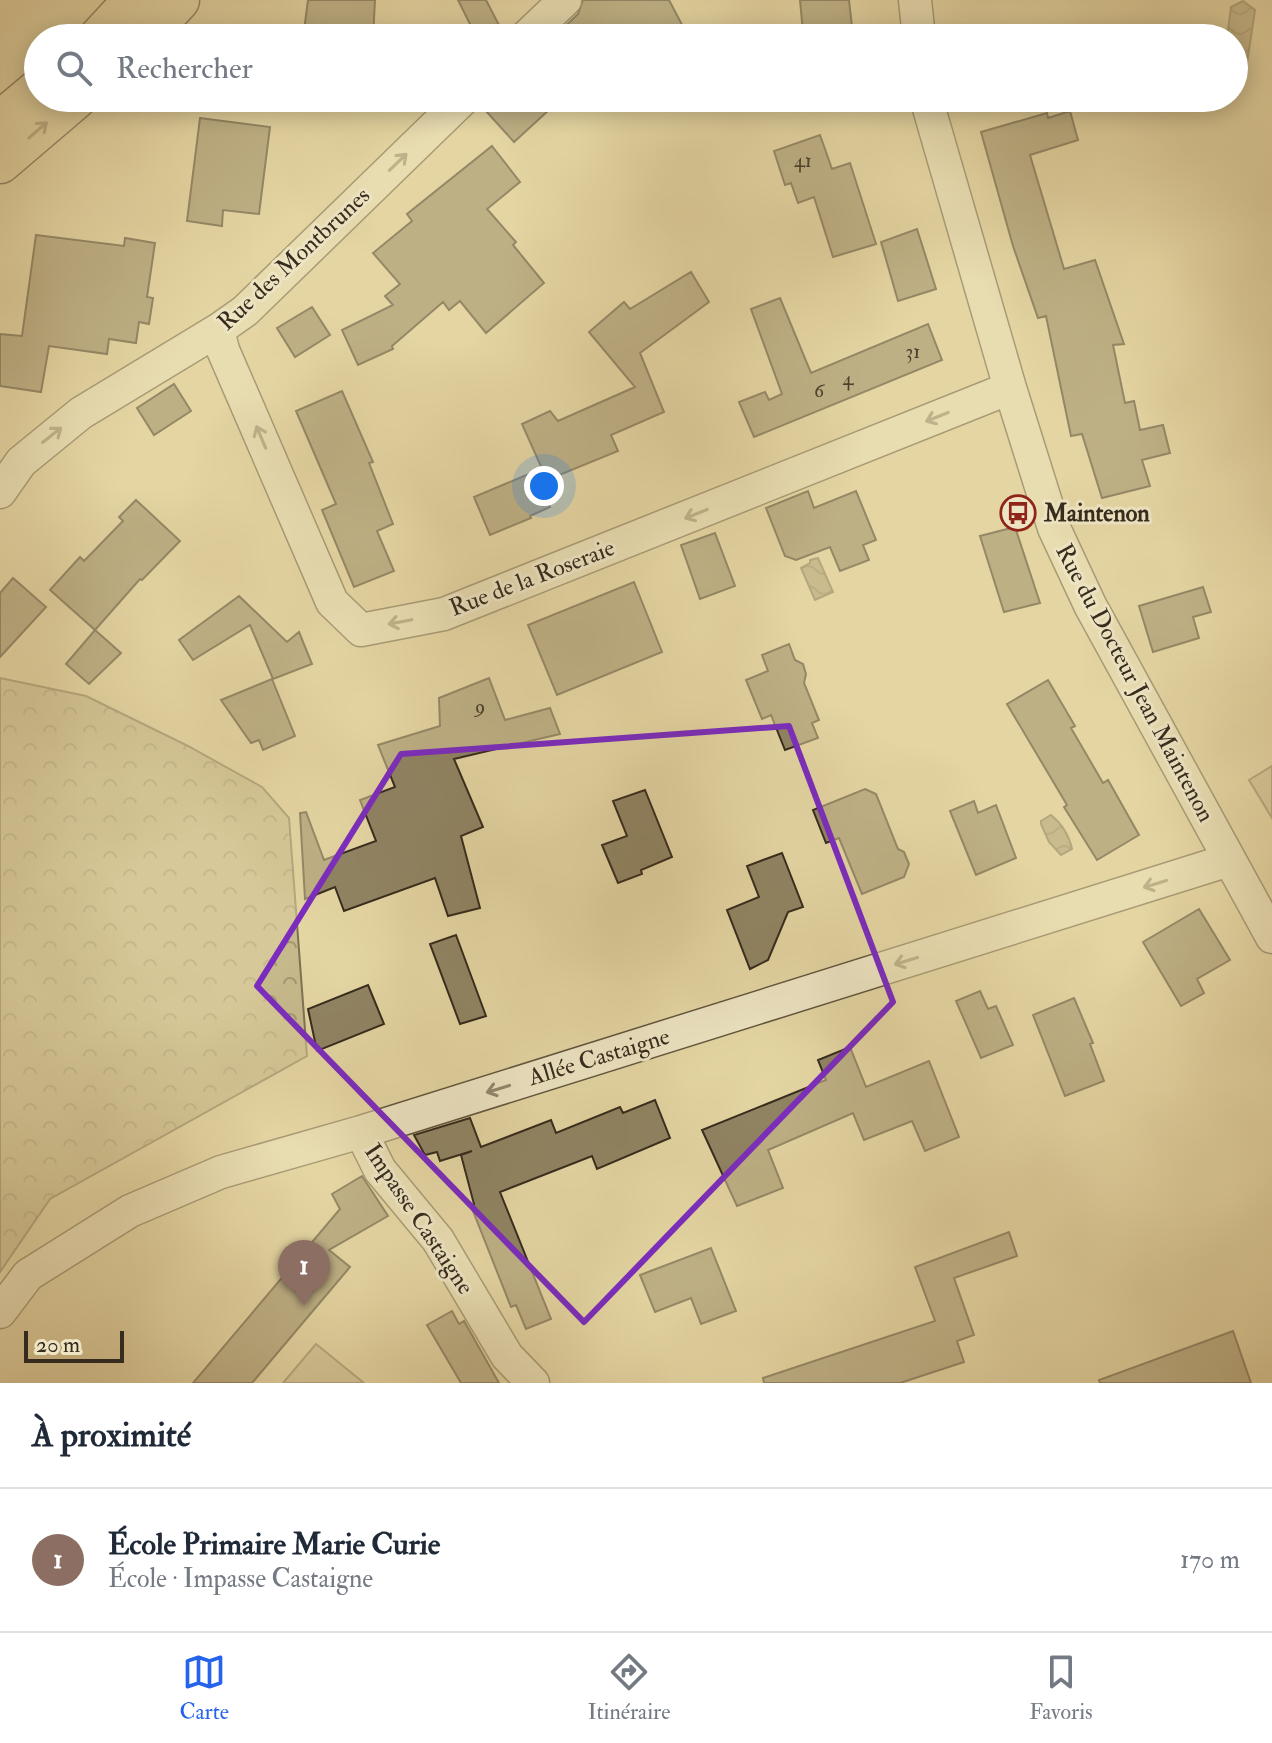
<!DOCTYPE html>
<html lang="fr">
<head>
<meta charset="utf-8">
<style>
  :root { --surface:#fff; --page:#f2f2f3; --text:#1f2937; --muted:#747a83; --line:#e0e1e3; --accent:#2563eb }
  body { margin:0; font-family:"IM FELL Double Pica",serif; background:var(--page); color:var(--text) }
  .scale { position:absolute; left:24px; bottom:20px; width:100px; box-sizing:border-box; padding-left:8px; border:4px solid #362b1d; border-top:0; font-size:22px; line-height:28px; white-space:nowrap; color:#362b1d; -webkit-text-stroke:6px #ede4c3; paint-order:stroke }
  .you { position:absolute; left:544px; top:486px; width:28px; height:28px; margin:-20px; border:6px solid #fff; border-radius:50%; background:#1a73e8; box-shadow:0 0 0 12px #1a73e833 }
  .badge { display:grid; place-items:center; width:52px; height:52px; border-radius:50%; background:var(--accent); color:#fff; font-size:26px; font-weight:700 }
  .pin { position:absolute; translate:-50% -66px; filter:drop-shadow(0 2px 4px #0008) }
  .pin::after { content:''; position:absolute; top:42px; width:28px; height:24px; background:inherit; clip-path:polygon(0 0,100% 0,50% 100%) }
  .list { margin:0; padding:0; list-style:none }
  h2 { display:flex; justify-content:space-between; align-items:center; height:104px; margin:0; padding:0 32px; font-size:34px }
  h2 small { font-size:26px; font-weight:400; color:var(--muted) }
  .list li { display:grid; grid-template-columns:52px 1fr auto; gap:24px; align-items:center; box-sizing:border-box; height:144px; padding:0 32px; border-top:2px solid var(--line) }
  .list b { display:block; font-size:30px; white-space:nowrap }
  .list p { margin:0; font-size:26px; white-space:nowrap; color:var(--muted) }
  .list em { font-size:26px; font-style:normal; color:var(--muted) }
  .icon { flex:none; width:44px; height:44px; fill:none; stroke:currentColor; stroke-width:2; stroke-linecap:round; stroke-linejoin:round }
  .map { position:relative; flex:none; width:1272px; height:1383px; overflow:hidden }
  .search { position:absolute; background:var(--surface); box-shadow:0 4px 20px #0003; left:24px; right:24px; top:24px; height:88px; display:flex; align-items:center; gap:20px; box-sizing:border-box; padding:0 28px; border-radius:44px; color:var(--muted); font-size:30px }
  .sheet { height:248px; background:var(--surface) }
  nav { display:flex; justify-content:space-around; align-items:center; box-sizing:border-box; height:112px; border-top:2px solid var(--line); background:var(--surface); font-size:22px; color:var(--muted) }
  nav a { display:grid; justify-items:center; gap:4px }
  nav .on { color:var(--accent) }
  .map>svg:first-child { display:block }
</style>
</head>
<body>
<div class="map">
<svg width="1272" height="1383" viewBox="0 0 1272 1383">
  <defs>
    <pattern id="forest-crowns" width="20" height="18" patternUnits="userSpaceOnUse" patternTransform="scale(2)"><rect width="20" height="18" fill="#c6b98c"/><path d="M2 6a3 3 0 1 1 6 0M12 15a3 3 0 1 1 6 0" fill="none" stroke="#a29772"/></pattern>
    <pattern id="water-waves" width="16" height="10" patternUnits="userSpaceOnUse" patternTransform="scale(2)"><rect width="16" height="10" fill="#a99c75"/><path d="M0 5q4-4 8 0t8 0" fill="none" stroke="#8a7f5f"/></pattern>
  </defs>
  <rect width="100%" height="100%" fill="#e4d6a3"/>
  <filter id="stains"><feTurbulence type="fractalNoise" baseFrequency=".0025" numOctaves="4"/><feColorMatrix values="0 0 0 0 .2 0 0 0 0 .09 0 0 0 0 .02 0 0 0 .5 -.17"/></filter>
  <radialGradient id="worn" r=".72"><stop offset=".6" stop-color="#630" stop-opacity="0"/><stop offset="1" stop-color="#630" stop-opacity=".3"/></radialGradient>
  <!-- grass -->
  <path fill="#c6b98c" stroke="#7e7254" stroke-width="2" d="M1272 766V818L1249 780Z
    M316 1344 364 1383H283Z"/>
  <!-- forest -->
  <path fill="url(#forest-crowns)" stroke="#7e7254" stroke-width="2" d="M0 678 86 696 188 746 262 787 289 818 307 1056 50 1199 0 1272Z"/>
  <!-- water -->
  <path fill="url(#water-waves)" stroke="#7b6f52" stroke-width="2" d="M1243 1 1255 10 1247 63 1234 61V38H1227L1231 7Z
    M818 558 833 592 815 600 801 568 810 563V560Z
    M1051 815C1062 824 1069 835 1072 849L1061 855 1049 842 1041 824V821Z"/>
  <!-- building -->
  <path fill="#908463" stroke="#362b1d" stroke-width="2" d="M308 0H375L373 38H303Z
    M458 0H486L502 31 510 27 507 38H477Z
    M583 0H669L689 38H582L579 33 572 38H553L578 14Z
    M800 0H849L852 27 803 32Z
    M497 98H562L514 142 485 110Z
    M1070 111 1078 140 1030 155 1064 269 1095 260 1124 344 1113 345 1125 403 1134 401 1140 430 1163 425 1170 453 1142 460 1150 486 1102 498 1082 434 1071 436 1046 316 1038 318 1013 246 981 132 1047 113 1048 118Z
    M200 118 270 127 259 214 223 210 222 226 187 221Z
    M820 135 832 169 850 163 876 244 833 257 814 197 798 203 791 183 785 185 774 151Z
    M492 146 520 182 487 209 516 242 513 245 544 283 486 333 460 301 449 310 443 302 392 346 393 349 358 365 342 330 393 305 385 296 400 284 373 253 412 221 407 214Z
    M917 229 936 289 898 301 881 242Z
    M36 235 124 246 125 238 155 243 147 297 153 298 149 324 139 322 136 343 109 339 107 354 49 346 41 392 0 386V334L22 336Z
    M691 272 709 302 640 353 664 412 611 435 618 451 547 480 522 424 550 411 558 421 635 387 589 332 624 302 630 309Z
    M780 298 811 373 928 324 942 360 754 437 739 402 765 392 769 400 782 394 751 309Z
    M312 307 330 335 295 357 277 328Z
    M174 384 191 411 154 435 137 408Z
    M342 391 373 462 369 463 393 524 377 531 394 571 354 587 322 510 336 504 296 411Z
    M536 471 550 507 530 516 531 518 490 535 474 497Z
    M808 491 814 508 856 491 876 540 863 545 869 560 840 571 830 547 796 560 785 556 766 508Z
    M136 500 180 541 142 580 140 579 95 630 50 590 80 557 84 561 123 521 119 517Z
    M1015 527 1040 603 1004 612 980 536Z
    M715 533 735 586 700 599 681 545Z
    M13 578 46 607 0 657V593Z
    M634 582 662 652 557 695 528 625Z
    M1203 587 1211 612 1193 617 1199 638 1153 652 1139 606Z
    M239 596 287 642 299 632 312 664 273 679 250 625 193 660 179 640Z
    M95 630 121 653 89 684 66 664Z
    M789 644 795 660 803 664 806 674 804 683 819 720 812 723 818 738 785 750 771 715 762 719 746 680 768 671 762 655Z
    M489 678 505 720 550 708 560 734 454 759 483 827 461 836 480 908 448 916 435 878 344 911 335 887 305 899 300 813 306 812 324 860 376 841 360 800 395 787 378 745 440 726 439 698Z
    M272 679 295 736 263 750 259 740 251 743 221 700Z
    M1048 680 1075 726 1071 728 1103 783 1108 780 1139 835 1097 860 1064 807 1067 805 1007 704Z
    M865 789 876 794 898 849 904 852 909 864 904 877 862 894 839 838 826 843 813 810Z
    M645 790 672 857 641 870 642 874 618 883 602 845 627 836 613 801Z
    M974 801 978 813 996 805 1016 858 976 875 950 811Z
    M782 853 803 907 788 912 768 960 750 969 727 910 759 897 747 866Z
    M1199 909 1230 960 1197 979 1204 993 1181 1006 1143 942Z
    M456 935 486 1016 460 1024 430 944Z
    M368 985 384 1024 317 1051 308 1009Z
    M980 991 988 1009 996 1006 1013 1045 981 1058 956 1001Z
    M1074 998 1093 1043 1090 1044 1104 1081 1065 1096 1033 1015Z
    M850 1047 866 1087 929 1061 959 1137 925 1151 912 1121 864 1140 853 1113 768 1150 783 1188 737 1206 702 1130 826 1080 818 1060Z
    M655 1100 670 1138 597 1169 592 1156 500 1192 551 1319 526 1329 516 1305 511 1307 471 1206 474 1204 461 1155 472 1151 440 1161 437 1152 425 1155 414 1135 470 1118 481 1147 551 1120 556 1133 620 1107 623 1113Z
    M362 1176 388 1216 329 1250 350 1267 252 1383H193L340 1209 332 1194Z
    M1009 1232 1017 1256 954 1278 974 1335 957 1341 964 1362 900 1383H764L763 1378 935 1321 915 1267Z
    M711 1248 736 1311 701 1324 691 1298 655 1312 640 1275Z
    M452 1311 459 1324 464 1321 499 1383H461L427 1325Z
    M1233 1331 1251 1383H1100L1099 1380Z"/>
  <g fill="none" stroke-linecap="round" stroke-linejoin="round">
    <defs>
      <path id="minor" d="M915 0 919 38
        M525 38 565 0
        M926 98 1010 388 1054 528 1090 605 1272 937
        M218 330 223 350 332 602 361 630 444 614 1010 388
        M0 492 21 462 81 413 218 330 245 311 464 98
        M361 1132 380 1170 438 1240 507 1356 533 1383
        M0 1312 28 1275 130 1211 221 1172 361 1132 1229 860"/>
      <path id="major" d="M100 38 135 0
        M142 38 178 0
        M0 123 38 91
        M0 162 75 98"/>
    </defs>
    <!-- minor casing -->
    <use href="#minor" stroke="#62563e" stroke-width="35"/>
    <!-- major casing -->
    <use href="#major" stroke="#362b1d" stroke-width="45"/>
    <!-- minor -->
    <use href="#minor" stroke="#ede4c3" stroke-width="32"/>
    <!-- major -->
    <use href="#major" stroke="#e4d6a3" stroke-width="42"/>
  </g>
  <!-- one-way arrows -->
  <defs><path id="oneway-shaft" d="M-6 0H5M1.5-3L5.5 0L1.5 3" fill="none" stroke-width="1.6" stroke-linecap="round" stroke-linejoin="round" transform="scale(2)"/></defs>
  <use stroke="#8d8060" href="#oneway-shaft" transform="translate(38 130) rotate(-41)"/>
  <g stroke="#928870">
    <use href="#oneway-shaft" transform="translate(398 162) rotate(-44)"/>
    <use href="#oneway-shaft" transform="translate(937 417) rotate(158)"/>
    <use href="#oneway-shaft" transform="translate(52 435) rotate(-38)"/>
    <use href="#oneway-shaft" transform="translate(261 437) rotate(-113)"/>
    <use href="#oneway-shaft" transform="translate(696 514) rotate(158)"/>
    <use href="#oneway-shaft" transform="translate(400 622) rotate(169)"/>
    <use href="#oneway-shaft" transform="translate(1155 884) rotate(163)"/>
    <use href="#oneway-shaft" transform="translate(906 961) rotate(163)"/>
    <use href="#oneway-shaft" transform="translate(498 1089) rotate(163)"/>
  </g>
  <!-- marked area -->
  <path d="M0 0H1272V1383H0ZM789 726 893 1002 584 1322 257 986 401 754Z" fill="#e4d6a3" fill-opacity=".55" fill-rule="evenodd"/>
  <path fill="none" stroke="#7b2cbf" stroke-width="6" stroke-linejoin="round" d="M789 726 893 1002 584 1322 257 986 401 754Z"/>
  <!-- icons -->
  <defs>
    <symbol id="bus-ring" viewBox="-11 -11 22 22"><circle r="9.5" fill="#ede4c3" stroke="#8f2418" stroke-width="1.5"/><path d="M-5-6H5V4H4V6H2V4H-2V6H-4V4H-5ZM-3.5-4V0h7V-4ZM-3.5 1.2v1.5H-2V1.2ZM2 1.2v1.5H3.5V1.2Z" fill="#8f2418"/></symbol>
  </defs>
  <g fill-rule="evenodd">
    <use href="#bus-ring" x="998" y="493" width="40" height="40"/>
  </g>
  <g text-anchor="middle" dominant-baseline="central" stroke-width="6" stroke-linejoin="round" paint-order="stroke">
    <!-- number labels -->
    <g font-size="20" fill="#4c412e">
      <text x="803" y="160">41</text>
      <text x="913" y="351">31</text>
      <text x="848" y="378">4</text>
      <text x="819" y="390">6</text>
      <text x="480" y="706">9</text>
    </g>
    <!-- street labels -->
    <g font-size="24" fill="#362b1d" stroke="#ede4c3">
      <text transform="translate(294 259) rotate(-43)">Rue des Montbrunes</text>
      <text transform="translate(532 578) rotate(-21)">Rue de la Roseraie</text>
      <text transform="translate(1135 683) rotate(62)">Rue du Docteur Jean Maintenon</text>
      <text transform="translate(599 1057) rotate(-17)">Allée Castaigne</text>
      <text transform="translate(419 1219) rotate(56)">Impasse Castaigne</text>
    </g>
    <!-- poi labels -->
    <g font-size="24" font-weight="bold" fill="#362b1d" stroke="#ede4c3" text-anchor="start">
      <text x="1044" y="513">Maintenon</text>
    </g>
  </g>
  <rect width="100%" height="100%" filter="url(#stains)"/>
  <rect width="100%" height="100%" fill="url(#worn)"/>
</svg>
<div class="scale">20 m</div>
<div class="you"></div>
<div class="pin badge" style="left:304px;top:1306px;background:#8d6e63">1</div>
<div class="search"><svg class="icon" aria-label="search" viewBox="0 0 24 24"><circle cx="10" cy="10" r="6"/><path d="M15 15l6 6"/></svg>Rechercher</div>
</div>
<section class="sheet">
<h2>À proximité<small></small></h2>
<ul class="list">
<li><span class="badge" style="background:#8d6e63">1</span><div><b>École Primaire Marie Curie</b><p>École · Impasse Castaigne</p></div><em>170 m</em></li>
</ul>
</section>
<nav>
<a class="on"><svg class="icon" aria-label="map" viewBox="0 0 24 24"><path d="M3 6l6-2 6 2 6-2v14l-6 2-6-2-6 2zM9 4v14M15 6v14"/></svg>Carte</a>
<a><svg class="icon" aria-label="directions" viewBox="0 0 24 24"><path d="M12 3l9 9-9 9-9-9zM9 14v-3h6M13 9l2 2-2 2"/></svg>Itinéraire</a>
<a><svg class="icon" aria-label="saved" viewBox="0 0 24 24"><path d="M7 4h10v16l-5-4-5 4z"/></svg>Favoris</a>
</nav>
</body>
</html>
